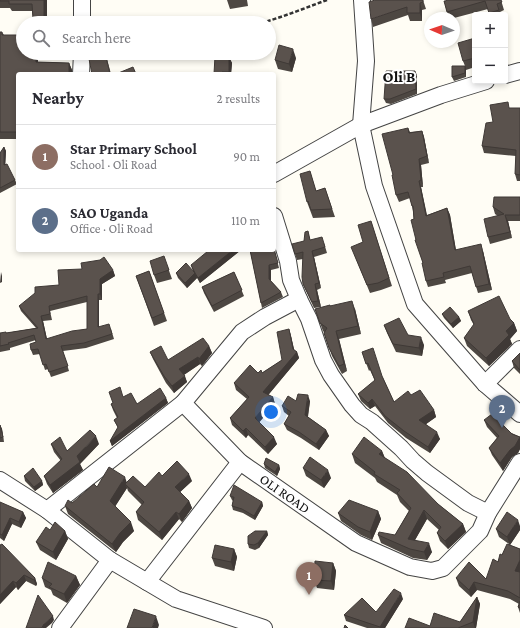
<!DOCTYPE html>
<html lang="en">
<head>
<meta charset="utf-8">
<style>
  :root { --surface:#fff; --page:#f7f7f7; --text:#2b2b33; --muted:#7c7c81; --line:#e1e1e2; --accent:#c4262e }
  body { margin:0; font-family:"Crimson Pro",serif; background:var(--page); color:var(--text) }
  .controls { position:absolute; right:12px; top:12px; display:grid; overflow:hidden; border-radius:4px; box-shadow:0 2px 6px #0003 }
  .controls button { width:36px; height:36px; display:grid; place-items:center; padding:0; border:0; border-bottom:1px solid var(--line); background:var(--surface); color:var(--text); font:20px sans-serif }
  .compass { position:absolute; left:424px; top:12px; width:36px; height:36px; border-radius:50%; background:var(--surface); box-shadow:0 2px 6px #0003; rotate:272deg }
  .you { position:absolute; left:271px; top:412px; width:14px; height:14px; margin:-10px; border:3px solid #fff; border-radius:50%; background:#1a73e8; box-shadow:0 0 0 6px #1a73e833 }
  .badge { display:grid; place-items:center; width:26px; height:26px; border-radius:50%; background:var(--accent); color:#fff; font-size:13px; font-weight:700 }
  .pin { position:absolute; translate:-50% -33px; filter:drop-shadow(0 1px 2px #0008) }
  .pin::after { content:''; position:absolute; top:21px; width:14px; height:12px; background:inherit; clip-path:polygon(0 0,100% 0,50% 100%) }
  .list { margin:0; padding:0; list-style:none }
  h2 { display:flex; justify-content:space-between; align-items:center; height:52px; margin:0; padding:0 16px; font-size:17px }
  h2 small { font-size:13px; font-weight:400; color:var(--muted) }
  .list li { display:grid; grid-template-columns:26px 1fr auto; gap:12px; align-items:center; box-sizing:border-box; height:64px; padding:0 16px; border-top:1px solid var(--line) }
  .list b { display:block; font-size:15px; white-space:nowrap }
  .list p { margin:0; font-size:13px; white-space:nowrap; color:var(--muted) }
  .list em { font-size:13px; font-style:normal; color:var(--muted) }
  .icon { flex:none; width:22px; height:22px; fill:none; stroke:currentColor; stroke-width:2; stroke-linecap:round; stroke-linejoin:round }
  .map { position:relative; flex:none; width:520px; height:628px; overflow:hidden }
  .search { position:absolute; background:var(--surface); box-shadow:0 2px 6px #0003; left:16px; top:16px; width:260px; height:44px; display:flex; align-items:center; gap:10px; box-sizing:border-box; padding:0 14px; border-radius:22px; color:var(--muted); font-size:15px }
  .panel { position:absolute; background:var(--surface); box-shadow:0 2px 6px #0003; left:16px; top:72px; width:260px; height:180px; border-radius:4px }
  .map>svg:first-child { display:block }
</style>
</head>
<body>
<div class="map">
<svg width="520" height="628" viewBox="0 0 520 628">
  <rect width="100%" height="100%" fill="#fffdf5"/>
  <g fill="none" stroke-linecap="round" stroke-linejoin="round">
    <defs>
      <g id="minor">
        <path d="M362 0 366 61 361 125 374 186 415 304 485 384 520 414"/>
        <path d="M82 23V0"/>
        <path d="M81 74 82 53"/>
        <path d="M505 75 520 71"/>
        <path d="M274 174 361 125 441 95 486 81"/>
        <path d="M274 216 288 261 291 280 299 299 309 319 323 360 331 375 352 405 361 415 372 422 401 448 413 461 427 473 468 503 488 513"/>
        <path d="M485 384 520 349"/>
        <path d="M183 403 242 332 265 317 299 299"/>
        <path d="M0 480 47 510 110 560 176 599 264 628"/>
        <path id="s1" d="M47 510 183 403 240 462 356 543 410 567 432 571 443 568 480 531 488 513 520 462"/>
        <path d="M147 582 240 462"/>
        <path d="M60 628 110 560"/>
      </g>
    </defs>
    <!-- minor casing -->
    <use href="#minor" stroke="#444" stroke-width="18"/>
    <!-- path -->
    <path stroke="#333" stroke-width="2.5" stroke-dasharray="4 2" stroke-linecap="butt" d="M261 23C283 17 305 8 327 0"/>
    <!-- minor -->
    <use href="#minor" stroke="#fff" stroke-width="16"/>
  </g>
  <!-- wall -->
  <path fill="#4d4742" fill-rule="evenodd" d="M0 0H47V23H34L33 18 32 11H12L10 8H0Z
    M227 0H247L248 6 230 9Z
    M423 0 426 9 422 10V21H410L408 15 373 27 371 19Z
    M501 0 504 10 500 12 501 15H490L488 9 454 18H449L444 1Z
    M0 32H2L4 35 38 53V62L69 63 72 70 18 74V139H0Z
    M475 38V67L466 70V77L454 81 452 77 465 66 463 61Z
    M159 53H170L171 54 160 57Z
    M229 57 232 63 231 74H214Z
    M296 58 292 72 278 69 275 60Z
    M417 75V94L391 104 386 103 384 99Z
    M510 108H520V181H517L515 174 516 156 484 153 482 146Z
    M408 128 410 132 422 131 424 137 429 163 421 165 423 187H421L427 215 447 208 450 215 456 250 483 251 492 290 478 293 472 273 445 280 446 283 428 287 426 281 423 263 416 240 413 211 410 198 399 202 396 195 393 175Z
    M4 147 6 151 5 165 15 180 17 184 0 193V153Z
    M310 171 316 191 325 188 335 217 313 218 307 202Z
    M520 197V221H508L512 238 490 244 488 237 498 216 495 214 493 207Z
    M371 221 392 286 381 290 370 293 354 254 363 242Z
    M308 231 310 240 324 243 327 253 314 257 321 288 317 290 321 307 314 308 303 284V259L297 260 295 254 304 241Z
    M241 250 200 283 197 278 187 288 178 278 176 273 193 271 191 265Z
    M250 250 275 252 279 268 271 270V281L281 292 283 297 262 308 261 303Z
    M167 265 172 279 157 283 154 275Z
    M113 270 115 276 102 284V300H99V327L111 329 114 339 86 348 63 351 69 371 51 377 48 369 45 370 40 354 33 355 31 350 36 342V340L10 348V350L0 352V333H6L36 328 21 311 19 306 59 285ZM87 302V329L47 339 43 321 52 320 50 311Z
    M149 271 167 321 154 326 136 276Z
    M234 272 244 296 214 312 204 293 202 287Z
    M330 306 355 309 361 334 339 339 347 371 342 374 332 356 324 333V332L323 331 315 309Z
    M468 311 510 319 514 323 517 331 510 339 512 344 489 366 467 346 464 338 474 325 471 320Z
    M442 314 459 317 461 321 453 328 444 318Z
    M384 325 408 335 424 345 422 356 396 352 387 333Z
    M289 329 291 336 294 350 297 352 299 358 268 395 273 397 275 404 259 422 277 444 268 454 248 435 246 438 232 425 230 418 247 399 236 390 234 383 258 373H262L282 360Z
    M209 346 212 353 202 366 200 364 184 375 187 382 174 393 166 383 153 359 150 352 168 360Z
    M362 352 383 378 394 402 411 395 434 410 436 417 426 424 440 439 430 453 406 438 388 423 375 406 370 409 361 401 358 394 375 381 370 370 369 371Z
    M520 353V374L514 368 512 361Z
    M123 397 137 404 166 398 168 403 112 446 110 441 118 428 114 420 117 418 113 410 111 404Z
    M296 401H310L308 417 326 430 329 436 319 450 301 438 287 430 284 424 289 416 284 412 282 406Z
    M484 420 520 437V449L518 453 512 457 503 471 492 455 489 448 497 438 487 427Z
    M0 425 2 429 4 442H0Z
    M51 444 67 451 99 444 80 464 83 470 53 493 47 484 44 476 61 461 54 452Z
    M382 451 385 458 438 504 463 524 466 532 448 549 440 541 437 533 439 530 427 519 415 540 432 552 427 560 413 558 381 543 378 535H395L409 511 400 502 397 495 377 482 375 478 355 463 352 454Z
    M264 464 279 465 280 469 277 476 265 468Z
    M303 468 331 478 324 488 306 476Z
    M24 476 42 481 43 485 35 491 25 481Z
    M162 476 192 481 180 492 189 501 192 508 182 522 179 519 162 540 138 520 136 512 142 505 128 491 127 488 115 506 134 531 123 542 116 552 68 514 65 506 72 503 97 487 127 482 145 487Z
    M230 496 262 502 263 506 255 520 243 513 233 510 232 506 233 501 232 500Z
    M0 503 23 512 26 518 21 528 12 524 4 541 0 538Z
    M378 511 381 519 372 540 361 535 341 521 338 513Z
    M520 526V530L510 545 520 549V613L518 607 519 604 510 599 477 590 471 597 459 586 456 578 486 579 509 544 499 537 496 529Z
    M50 530 65 531 68 539 56 560 40 550 36 542Z
    M267 531 268 535 259 548 255 550 249 548 248 544Z
    M0 545 35 578 37 584 36 586 26 581 18 590 16 587 0 604Z
    M234 549 237 557 234 571 215 566 212 558Z
    M333 563 336 571 334 590 317 588 314 580Z
    M76 576 80 585 67 603 53 595 51 590 45 587 42 578Z
    M477 597 480 604 476 628H405L430 626 460 622Z
    M403 599 385 628H367L346 621 344 615 376 612Z"/>
  <!-- shaded-wall -->
  <path fill="#3f3936" d="M44 0H47V23H46L44 18Z
    M420 3 422 10V21L420 13Z
    M293 49 296 58 292 72 289 64Z
    M36 53H38V68L36 62Z
    M105 53 107 59 111 74H110Z
    M229 57 232 63 231 74H230L229 72Z
    M69 63 72 70V74H69Z
    M465 66 466 70V77L465 73Z
    M415 71 417 75V94L416 89Z
    M422 131 424 137 429 163 427 156Z
    M4 147 6 151 5 170 4 165Z
    M419 159 421 165 423 187 421 180Z
    M419 181 421 187 428 222 426 216Z
    M447 208 450 215 457 257 455 250Z
    M505 215 508 221 512 238 510 232Z
    M481 244 483 251 492 290 489 284Z
    M233 250H241L200 283 198 278Z
    M312 251 314 257 321 288 319 283Z
    M269 265 271 270V284L269 279Z
    M113 270 115 276 102 284V300L100 294V279Z
    M1 272 2 276V282L0 283Z
    M195 273 197 278 187 288 185 283Z
    M315 284 317 290 321 307 318 301Z
    M98 294 99 300V332L98 327Z
    M352 301 355 309 361 334 358 326Z
    M41 316 43 321 48 344 46 339Z
    M459 317 461 321 453 328 451 324Z
    M514 323 517 331 510 339 512 344 489 366 486 358 506 331Z
    M289 329 291 336 295 353 297 352 299 358 265 399 263 392 293 349Z
    M336 331 339 339 347 371 344 364Z
    M421 337 424 345 422 356 419 348Z
    M209 346 212 353 202 366 199 359Z
    M198 357 200 364 182 376 179 369Z
    M185 376 187 382 174 393 172 386Z
    M308 395 310 401 307 421 305 415Z
    M273 397 275 404 257 425 255 418Z
    M166 398 168 403 112 446 110 441Z
    M372 399 375 406 370 409 368 403Z
    M434 410 436 417 422 427 419 420Z
    M0 425 2 429 4 442 3 437Z
    M246 428 248 435 246 438 243 431Z
    M326 430 329 436 319 450 316 444Z
    M437 432 440 439 430 453 428 447Z
    M96 436 99 444 80 464 83 470 53 493 50 485Z
    M274 437 277 444 268 454 265 447Z
    M520 437V449L518 453 512 457 503 471 500 463Z
    M382 451 385 459 379 454Z
    M279 465 280 469 277 476 275 472Z
    M328 470 331 478 324 488 321 480Z
    M189 474 192 481 178 494 175 487Z
    M125 477 128 486 125 484 127 488 113 510 110 501Z
    M42 481 43 485 35 491 34 487Z
    M189 501 192 508 182 522 179 514Z
    M262 502 263 506 255 520 254 516Z
    M424 510 427 519 411 547 408 539Z
    M378 511 381 519 372 540 370 532Z
    M23 512 26 518 21 528 19 522Z
    M176 512 179 519 162 540 159 532Z
    M10 518 12 524 4 541 2 535Z
    M518 520 520 526V530L510 545 507 537Z
    M131 522 134 531 123 542 116 552 112 544 120 533Z
    M463 524 466 532 448 549 445 541Z
    M65 531 68 539 56 560 53 552Z
    M267 531 268 535 259 548 258 543Z
    M429 543 432 552 427 560 424 552Z
    M234 549 237 557 234 571 231 562Z
    M520 560V573L515 571Z
    M333 563 336 571 334 590 331 581Z
    M24 575 26 581 18 590 16 583Z
    M76 576 80 585 67 603 64 594Z
    M35 578 37 584 36 586 34 580Z
    M13 581 16 587 0 604V595Z
    M474 582 477 590 471 597 469 590Z
    M401 593 403 599 385 628H380V627Z
    M477 597 480 604 476 628H475L473 622Z
    M53 616 54 620 52 623 46 628H42L43 625Z
    M156 616 159 625 158 628H152Z"/>
  <!-- building -->
  <path fill="#5a524d" stroke="#3f3936" fill-rule="evenodd" d="M0 0H44V18H33L32 4H9V1H0Z
    M375 0H423V2L420 3V13H407V7L371 19 369 2Z
    M446 0H501L502 2 497 4 499 10 489 13 485 1 447 12 444 1H446Z
    M172 17 175 23H153Z
    M0 32H2V35H23V53H36V62L69 63V74H18V132H0Z
    M475 38V58L463 61 458 43Z
    M279 45 293 49 289 64 275 60Z
    M92 53H105L110 74H92L88 54Z
    M215 56 229 57V72H222L223 74H214Z
    M452 66H465V73L452 77Z
    M133 67 136 74H116Z
    M386 71H415L416 89 390 99H384Z
    M508 102 509 108H520V175L515 174 516 150 482 146 486 123 493 122 490 105Z
    M408 128 409 133 422 131 427 156 419 159 421 180 419 181 426 216 447 208 455 250 481 244 489 284 476 287 470 266 443 273 444 277 426 281 422 263H423L415 240H416L411 220 414 219 413 206H412L408 192 396 195 392 175H393L382 134Z
    M4 147V165L7 164 15 180 0 188V153Z
    M310 171 316 191 325 188 332 209 311 210 308 201 307 202 300 174Z
    M494 197H520V215H505L510 232 488 237 484 219 504 214 493 207Z
    M371 221 389 278 378 283 367 285 351 247 363 242 358 225Z
    M308 231 310 240 322 237 325 247 312 251 319 283 315 284 318 301 312 302 303 284 302 277 303 252 295 254 292 244 304 241 305 232Z
    M274 249 278 263 269 265V279L281 292 261 303 250 250H274Z
    M208 250H233L198 278 195 273 185 283 176 273 186 263 195 273 191 265 208 251Z
    M164 256 169 270 154 275 150 261Z
    M104 257 113 270 100 279V294H98V327L109 324 112 334 84 343 61 346 68 366 49 372 46 364 43 365 38 349 31 350 30 344 36 342 34 335 8 343 9 344 0 346V333L6 332V333L38 328 19 306 35 293V287L59 285 58 270 82 269 81 263 100 260ZM87 296V329L72 331 46 339 41 316 50 314 49 306Z
    M149 271 164 313 152 318 136 276Z
    M234 272 242 290 212 306 202 287Z
    M499 296 510 319 514 323 506 331 509 335 486 358 464 338 474 324 468 311Z
    M352 301 358 326 336 331 344 364 339 366 329 348 324 333 327 328 320 323 315 309 330 305V306Z
    M450 307 459 317 451 324 442 314Z
    M399 318 408 335 421 337 419 348 393 344 384 325Z
    M289 329 293 349 297 352 263 392 273 397 255 418 274 437 265 447 246 428 243 431 230 418 249 397 234 383 250 365 258 373 261 370 262 373 282 360 277 332Z
    M203 338 209 346 199 359 198 357 179 369 185 376 172 386 164 376 150 352 161 346 168 360Z
    M373 348 382 376 394 402 408 391 411 395 420 390 434 410 419 420 437 432 428 447 404 431 385 416 372 399 368 403 358 394 375 380 368 363 366 364 362 352Z
    M520 353V370L512 361Z
    M120 387 123 397 131 393 137 404 160 388 166 398 110 441 118 427 114 420 118 417 111 404 113 403 109 392Z
    M298 394 308 395 305 415 326 430 316 444 299 432 284 424 291 412 282 406 288 396 296 401Z
    M492 414 512 434 520 437 515 446 510 450 500 463 489 448 499 436 484 420Z
    M0 425 3 437 0 438Z
    M90 430 96 436 77 456 80 462 50 485 44 476 62 459 51 444 60 437 67 451Z
    M364 437 382 451 379 454 407 472 438 504 463 524 445 541 437 533 441 527 424 510 408 539 429 543 424 552 410 549 378 535 379 532 395 535 411 508 397 493 400 490 374 474 375 472 352 454Z
    M310 457 328 470 321 480 303 468Z
    M266 458 279 465 275 472 264 464Z
    M177 461 189 474 175 487 189 501 179 514 176 512 159 532 136 512 144 502 125 484 133 476 145 487 159 472 162 476Z
    M109 467 125 477 110 501 131 522 120 533 112 544 65 506 68 500 72 503 94 484 97 487Z
    M33 468 42 481 34 487 24 476Z
    M234 485 262 502 254 516 242 509 232 506 234 497 230 496Z
    M349 500 378 511 370 532 358 527 338 513Z
    M0 502 23 512 19 522 10 518 2 535 0 534Z
    M507 512 518 520 507 537 496 529Z
    M55 522 65 531 53 552 36 542 46 527 50 530Z
    M255 531H267L258 543 254 545 248 544V536Z
    M2 544 35 578 34 580 24 575 16 583 13 581 0 595V545Z
    M507 544 520 549V560L515 571 520 572V598L508 591 474 582 469 590 456 578 469 562 486 579 493 559 498 562 500 554 502 555Z
    M215 545 234 549 231 562 212 558Z
    M315 561 333 563 331 581 314 580Z
    M48 562 76 576 64 594 49 587 52 584 42 578Z
    M394 589 401 593 380 627 344 615 362 598 376 612Z
    M38 595 53 616 50 619 43 625 42 628H26Z
    M477 597 473 622 458 628H405L409 618 430 626 434 613 460 622Z
    M520 601V608L518 607Z
    M134 609 156 616 152 628H127Z
    M345 625 348 628H344Z"/>
  <g text-anchor="middle" dominant-baseline="central" stroke-width="4" stroke-linejoin="round" paint-order="stroke">
    <!-- street labels -->
    <g font-size="14" fill="#111" stroke="#fff">
      <text stroke="none"><textPath href="#s1" startOffset="310">OLI ROAD</textPath></text>
    </g>
    <!-- quarter labels -->
    <g font-size="16" font-weight="bold" fill="#111" stroke="#fff">
      <text x="399" y="76">Oli B</text>
    </g>
  </g>
</svg>
<div class="controls">
<button>+</button>
<button>−</button>
</div>
<svg class="compass" viewBox="-18 -18 36 36"><path d="M0-13l5 13h-10z" fill="#e53935"/><path d="M0 13l5-13h-10z" fill="#7c7c81"/></svg>
<div class="you"></div>
<div class="pin badge" style="left:309px;top:595px;background:#8d6e63">1</div>
<div class="pin badge" style="left:502px;top:428px;background:#5c6f8a">2</div>
<div class="search"><svg class="icon" aria-label="search" viewBox="0 0 24 24"><circle cx="10" cy="10" r="6"/><path d="M15 15l6 6"/></svg>Search here</div>
<section class="panel">
<h2>Nearby<small>2 results</small></h2>
<ul class="list">
<li><span class="badge" style="background:#8d6e63">1</span><div><b>Star Primary School</b><p>School · Oli Road</p></div><em>90 m</em></li>
<li><span class="badge" style="background:#5c6f8a">2</span><div><b>SAO Uganda</b><p>Office · Oli Road</p></div><em>110 m</em></li>
</ul>
</section>
</div>
</body>
</html>
